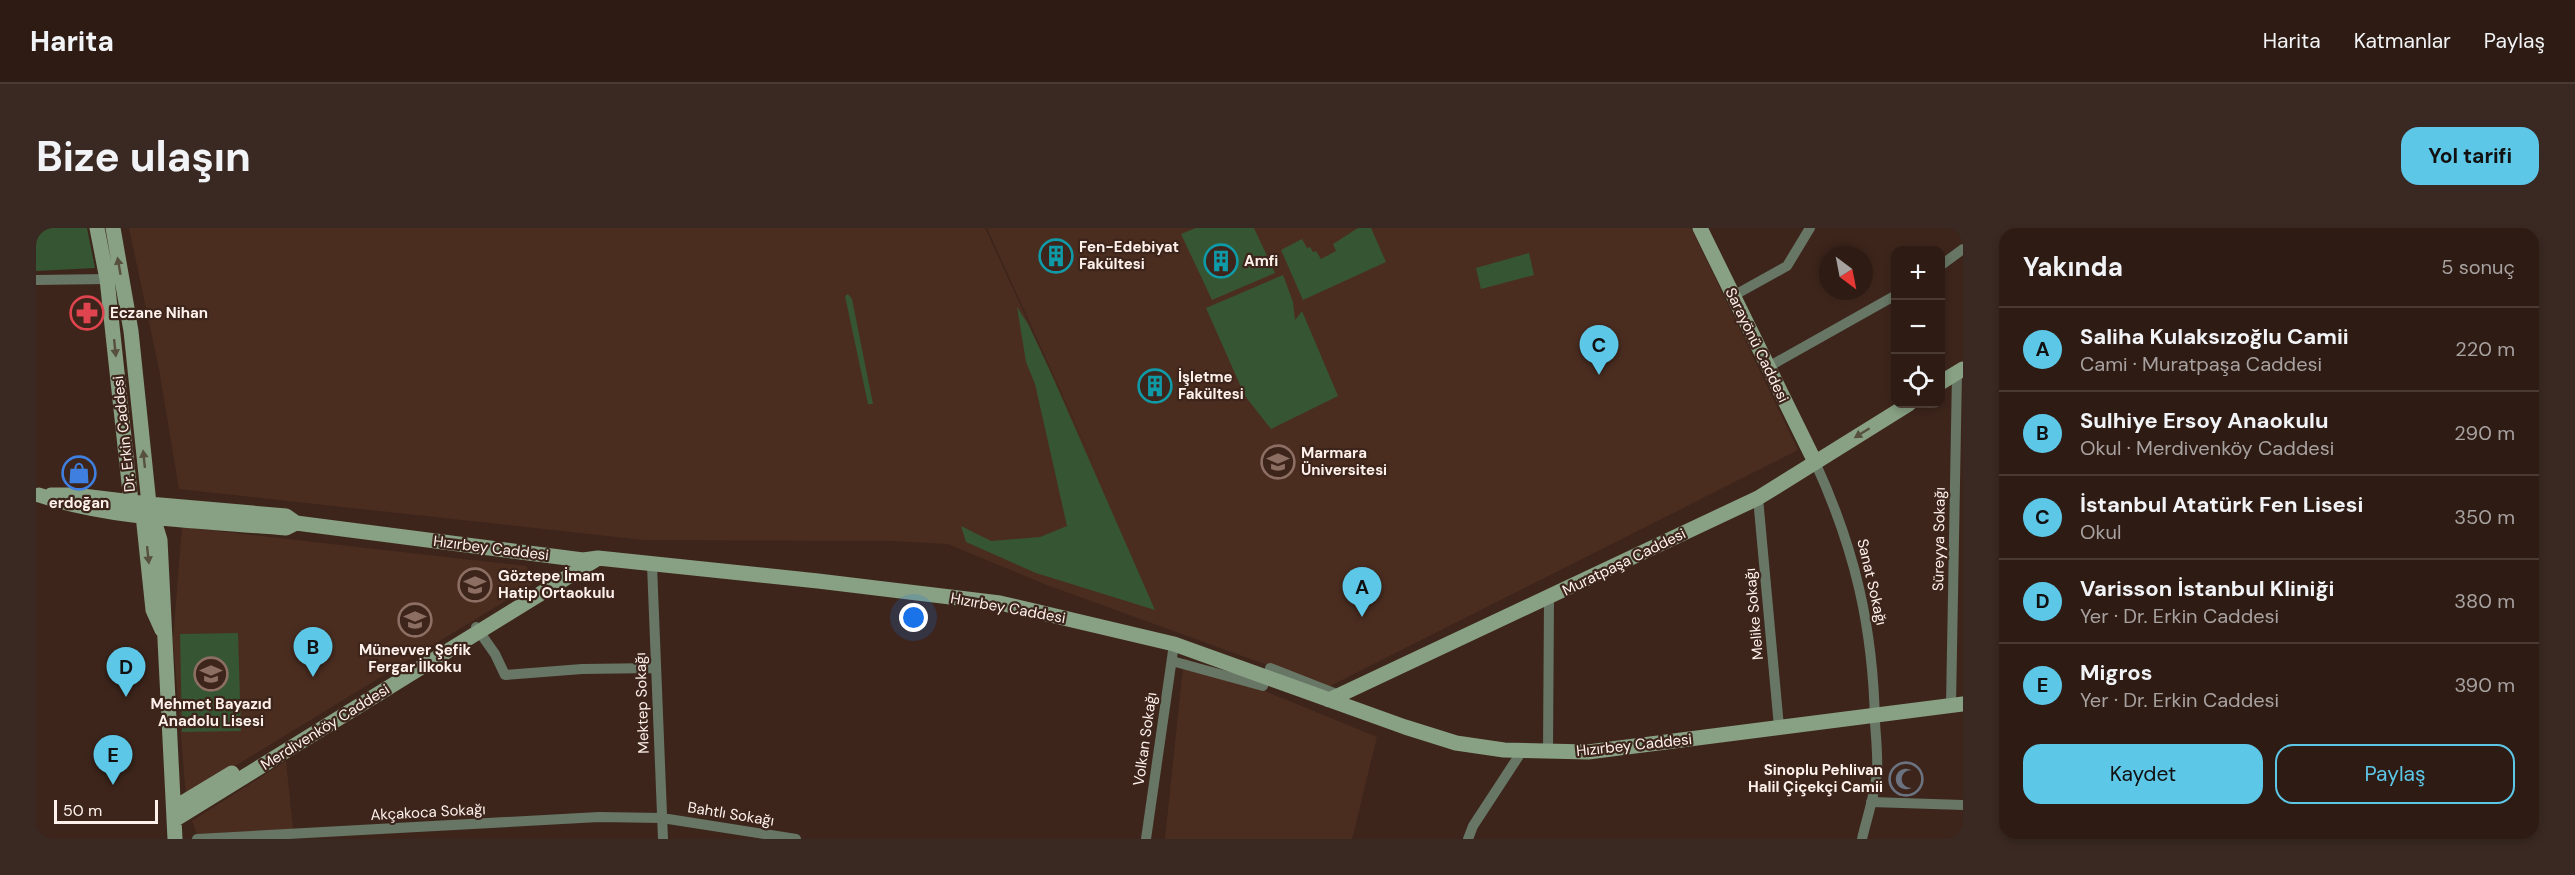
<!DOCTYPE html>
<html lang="tr">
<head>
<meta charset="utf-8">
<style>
  :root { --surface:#2e1c14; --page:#3a2922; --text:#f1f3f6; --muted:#a7a1a0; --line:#493a34; --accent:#5dc7e8 }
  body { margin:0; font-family:"DM Sans",sans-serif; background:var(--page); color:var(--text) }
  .controls { position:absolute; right:18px; top:18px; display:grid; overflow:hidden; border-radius:12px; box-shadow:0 3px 9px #0003 }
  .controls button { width:54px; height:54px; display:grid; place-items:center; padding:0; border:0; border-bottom:2px solid var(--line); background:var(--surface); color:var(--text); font:30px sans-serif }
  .compass { position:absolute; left:1783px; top:18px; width:54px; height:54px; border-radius:50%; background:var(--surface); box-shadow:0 3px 9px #0003; rotate:148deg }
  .scale { position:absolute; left:18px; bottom:15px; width:104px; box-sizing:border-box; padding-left:6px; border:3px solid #fef1ec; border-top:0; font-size:16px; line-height:21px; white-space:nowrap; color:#fef1ec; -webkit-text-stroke:4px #3d251b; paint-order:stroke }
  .you { position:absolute; left:878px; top:390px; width:21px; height:21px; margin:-15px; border:4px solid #fff; border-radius:50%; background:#1a73e8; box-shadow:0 0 0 9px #1a73e833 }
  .badge { display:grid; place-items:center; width:39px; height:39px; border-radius:50%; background:var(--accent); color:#111; font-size:20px; font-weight:700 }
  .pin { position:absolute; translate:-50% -50px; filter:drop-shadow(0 2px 3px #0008) }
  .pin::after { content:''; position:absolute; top:32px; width:21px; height:18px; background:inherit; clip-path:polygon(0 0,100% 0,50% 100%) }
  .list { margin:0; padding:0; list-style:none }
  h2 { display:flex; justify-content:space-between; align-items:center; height:78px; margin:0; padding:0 24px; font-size:26px }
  h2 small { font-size:20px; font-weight:400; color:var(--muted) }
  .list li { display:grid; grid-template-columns:39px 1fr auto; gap:18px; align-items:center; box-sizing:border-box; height:84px; padding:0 24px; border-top:2px solid var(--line) }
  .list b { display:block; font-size:22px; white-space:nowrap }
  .list p { margin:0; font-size:20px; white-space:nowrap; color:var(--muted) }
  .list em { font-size:20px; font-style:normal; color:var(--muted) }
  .actions { display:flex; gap:12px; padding:18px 24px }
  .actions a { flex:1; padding:14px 0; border:2px solid var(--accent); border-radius:18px; text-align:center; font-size:21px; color:var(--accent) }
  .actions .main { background:var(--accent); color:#111 }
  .icon { flex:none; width:33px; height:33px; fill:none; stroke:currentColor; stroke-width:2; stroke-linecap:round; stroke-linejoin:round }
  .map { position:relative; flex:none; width:1927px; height:611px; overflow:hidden; border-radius:18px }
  header { display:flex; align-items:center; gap:36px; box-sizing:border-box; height:84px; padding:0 30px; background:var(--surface); border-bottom:2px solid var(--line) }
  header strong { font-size:28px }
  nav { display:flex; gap:33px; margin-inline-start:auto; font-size:21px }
  .intro { display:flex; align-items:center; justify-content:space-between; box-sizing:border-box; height:144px; padding:0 36px }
  h1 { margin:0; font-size:42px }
  .button { padding:15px 27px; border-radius:18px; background:var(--accent); color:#111; font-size:21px; font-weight:700 }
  main { display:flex; gap:36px; padding:0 36px }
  aside { flex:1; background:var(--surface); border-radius:18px; box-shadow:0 3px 9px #0003 }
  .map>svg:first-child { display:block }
</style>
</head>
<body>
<header>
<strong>Harita</strong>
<nav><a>Harita</a><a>Katmanlar</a><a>Paylaş</a></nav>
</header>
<div class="intro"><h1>Bize ulaşın</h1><a class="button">Yol tarifi</a></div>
<main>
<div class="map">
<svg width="1927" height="611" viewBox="0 0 1927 611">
  <rect width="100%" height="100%" fill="#3d251b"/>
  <!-- built -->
  <path fill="#4b2d20" d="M93 0H949L1070 263 951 0H1655L1762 222 1292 459 1011 357 912 316 858 313 608 312 143 261 123 141Z
    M146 299 490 338 502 353 150 568 137 412Z
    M1148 430 1341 509 1316 611H1129Z
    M250 533 257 601 161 606 156 593Z"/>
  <!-- green -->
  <path fill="#365532" d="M0 0H51L59 40 0 43Z
    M1160 0H1218L1239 45 1176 72 1145 6Z
    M1322 0H1335L1350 34 1267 72 1245 22 1266 11 1271 20 1274 19 1277 24 1280 23 1285 31 1300 23 1297 16Z
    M1493 25 1498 47 1445 61 1440 40Z
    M1247 47 1257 74 1259 92 1266 83 1302 168 1235 201 1209 168 1170 80Z
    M812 66 816 71 837 176H832L809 68Z
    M981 79 992 96 1015 145 1119 382 1000 345 930 314 925 298 955 313 1004 309 1031 298 999 156 990 134Z
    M202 405 205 503 146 504 144 406Z"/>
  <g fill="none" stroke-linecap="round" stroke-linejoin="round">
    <!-- street -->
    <path stroke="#677665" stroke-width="10" d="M1904 38 1927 21
      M0 52 71 51
      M1697 68 1751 38 1774 0
      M1732 139 1860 67
      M1779 234C1819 321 1837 399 1839 494 1840 511 1842 528 1841 544 1839 567 1831 589 1826 611
      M1722 270 1743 499
      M616 337 627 611
      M440 399 459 426 469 447 546 441 620 440
      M1136 433 1227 458
      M1234 440 1303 467
      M1915 477 1921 145
      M1512 523 1513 370
      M1835 574 1927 577
      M161 611 563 589 626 590 760 611
      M1110 611 1138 416
      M1432 611 1437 598 1486 523"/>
    <!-- secondary -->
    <path stroke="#88a084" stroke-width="15" d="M61 0 71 51 95 274 107 287 117 382 126 402
      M77 0 95 103 113 276 124 312 139 611
      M1664 0 1779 234
      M1904 155 1927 141
      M3 267C77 292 171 293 250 300L260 295 547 332 562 330 782 353 964 375 1138 416 1369 499 1420 515 1468 522 1552 524 1927 476
      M15 267H38L113 276 250 288 260 295
      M1293 472 1722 270 1873 176
      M138 580 196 545
      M138 592 559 332"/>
  </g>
  <!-- one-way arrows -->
  <defs><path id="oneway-solid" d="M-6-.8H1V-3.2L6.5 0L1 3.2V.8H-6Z" transform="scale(1.5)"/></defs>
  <g fill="#575040">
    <use href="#oneway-solid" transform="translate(83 38) rotate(-100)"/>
    <use href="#oneway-solid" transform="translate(79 120) rotate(84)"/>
    <use href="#oneway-solid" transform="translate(1826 205) rotate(148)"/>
    <use href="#oneway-solid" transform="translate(108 231) rotate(-96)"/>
    <use href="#oneway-solid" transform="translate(112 327) rotate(84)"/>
  </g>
  <!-- icons -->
  <defs>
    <symbol id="building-ring" viewBox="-11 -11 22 22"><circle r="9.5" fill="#3d251b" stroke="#0f9aa8" stroke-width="1.5"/><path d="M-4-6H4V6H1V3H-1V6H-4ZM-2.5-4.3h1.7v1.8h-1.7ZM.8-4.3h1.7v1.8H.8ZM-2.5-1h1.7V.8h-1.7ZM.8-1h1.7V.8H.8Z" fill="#0f9aa8"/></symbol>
    <symbol id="pharmacy-ring" viewBox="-11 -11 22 22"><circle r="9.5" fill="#3d251b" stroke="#e0444e" stroke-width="1.5"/><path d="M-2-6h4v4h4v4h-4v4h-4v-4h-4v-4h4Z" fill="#e0444e"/></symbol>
    <symbol id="school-ring" viewBox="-11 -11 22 22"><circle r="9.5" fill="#3d251b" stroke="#8d6e63" stroke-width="1.5"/><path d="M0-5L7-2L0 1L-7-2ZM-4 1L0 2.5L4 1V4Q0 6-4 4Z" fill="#8d6e63"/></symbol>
    <symbol id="shop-ring" viewBox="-11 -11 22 22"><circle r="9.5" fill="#3d251b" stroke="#3f7fe0" stroke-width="1.5"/><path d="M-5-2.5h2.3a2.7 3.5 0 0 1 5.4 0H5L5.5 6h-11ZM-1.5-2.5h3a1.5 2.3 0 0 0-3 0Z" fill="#3f7fe0"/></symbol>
    <symbol id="mosque-ring" viewBox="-11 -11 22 22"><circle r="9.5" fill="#3d251b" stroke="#6b7280" stroke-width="1.5"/><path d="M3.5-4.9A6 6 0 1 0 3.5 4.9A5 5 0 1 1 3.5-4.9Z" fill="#6b7280"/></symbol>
  </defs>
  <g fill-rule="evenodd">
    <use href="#building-ring" x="1001" y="9" width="38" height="38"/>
    <use href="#building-ring" x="1166" y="14" width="38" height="38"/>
    <use href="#pharmacy-ring" x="32" y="66" width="38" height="38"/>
    <use href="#building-ring" x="1100" y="139" width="38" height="38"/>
    <use href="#school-ring" x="1223" y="215" width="38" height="38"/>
    <use href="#shop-ring" x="24" y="226" width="38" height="38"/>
    <use href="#school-ring" x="420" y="338" width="38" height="38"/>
    <use href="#school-ring" x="360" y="373" width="38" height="38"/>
    <use href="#school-ring" x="156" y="427" width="38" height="38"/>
    <use href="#mosque-ring" x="1851" y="532" width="38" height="38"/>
  </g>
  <g text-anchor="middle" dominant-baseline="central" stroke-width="4.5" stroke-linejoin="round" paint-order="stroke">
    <!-- poi labels -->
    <g font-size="15" font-weight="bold" fill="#fef1ec" stroke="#3d251b" text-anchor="start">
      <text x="1043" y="19">Fen-Edebiyat<tspan x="1043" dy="17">Fakültesi</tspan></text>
      <text x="1208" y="33">Amfi</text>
      <text x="74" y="85">Eczane Nihan</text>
      <text x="1142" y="149">İşletme<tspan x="1142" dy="17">Fakültesi</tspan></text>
      <text x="1265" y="225">Marmara<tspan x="1265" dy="17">Üniversitesi</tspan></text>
      <text x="43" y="275" text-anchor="middle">erdoğan</text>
      <text x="462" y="348">Göztepe İmam<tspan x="462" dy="17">Hatip Ortaokulu</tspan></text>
      <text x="379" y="422" text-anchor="middle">Münevver Şefik<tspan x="379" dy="17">Fergar İlkoku</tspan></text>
      <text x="175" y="476" text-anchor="middle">Mehmet Bayazıd<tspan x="175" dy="17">Anadolu Lisesi</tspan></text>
      <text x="1847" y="542" text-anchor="end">Sinoplu Pehlivan<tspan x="1847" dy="17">Halil Çiçekçi Camii</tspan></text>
    </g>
    <!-- street labels -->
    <g font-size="15" fill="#fef1ec" stroke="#3d251b">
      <text transform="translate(1721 117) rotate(64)">Sarayönü Caddesi</text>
      <text transform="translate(88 206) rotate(-96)">Dr. Erkin Caddesi</text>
      <text transform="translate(1903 311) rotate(-89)">Süreyya Sokağı</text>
      <text transform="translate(455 320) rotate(7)">Hızırbey Caddesi</text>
      <text transform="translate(1588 334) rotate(-26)">Muratpaşa Caddesi</text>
      <text transform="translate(1836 354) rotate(77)">Sanat Sokağı</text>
      <text transform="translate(972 380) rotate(10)">Hızırbey Caddesi</text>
      <text transform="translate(1718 386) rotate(-95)">Melike Sokağı</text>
      <text transform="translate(606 475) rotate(-92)">Mektep Sokağı</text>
      <text transform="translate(289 499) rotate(-32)">Merdivenköy Caddesi</text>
      <text transform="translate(1109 511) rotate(-82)">Volkan Sokağı</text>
      <text transform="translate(1598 517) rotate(-6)">Hızırbey Caddesi</text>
      <text transform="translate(392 584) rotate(-3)">Akçakoca Sokağı</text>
      <text transform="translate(695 586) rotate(9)">Bahtlı Sokağı</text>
    </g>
  </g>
</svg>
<div class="controls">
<button>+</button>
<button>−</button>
<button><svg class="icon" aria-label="locate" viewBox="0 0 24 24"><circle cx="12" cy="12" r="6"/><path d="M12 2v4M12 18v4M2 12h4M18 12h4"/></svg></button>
</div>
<svg class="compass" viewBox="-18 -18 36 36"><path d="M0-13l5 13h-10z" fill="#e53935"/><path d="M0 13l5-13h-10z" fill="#a7a1a0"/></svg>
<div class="scale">50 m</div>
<div class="you"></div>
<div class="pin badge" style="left:1326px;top:389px">A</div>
<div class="pin badge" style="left:277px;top:449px">B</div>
<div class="pin badge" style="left:1563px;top:147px">C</div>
<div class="pin badge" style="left:90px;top:469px">D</div>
<div class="pin badge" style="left:77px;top:557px">E</div>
</div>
<aside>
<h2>Yakında<small>5 sonuç</small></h2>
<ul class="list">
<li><span class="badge">A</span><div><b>Saliha Kulaksızoğlu Camii</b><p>Cami · Muratpaşa Caddesi</p></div><em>220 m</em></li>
<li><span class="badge">B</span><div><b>Sulhiye Ersoy Anaokulu</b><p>Okul · Merdivenköy Caddesi</p></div><em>290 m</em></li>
<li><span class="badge">C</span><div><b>İstanbul Atatürk Fen Lisesi</b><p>Okul</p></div><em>350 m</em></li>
<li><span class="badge">D</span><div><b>Varisson İstanbul Kliniği</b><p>Yer · Dr. Erkin Caddesi</p></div><em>380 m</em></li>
<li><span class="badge">E</span><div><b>Migros</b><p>Yer · Dr. Erkin Caddesi</p></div><em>390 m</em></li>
</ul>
<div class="actions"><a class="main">Kaydet</a><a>Paylaş</a></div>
</aside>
</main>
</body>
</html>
